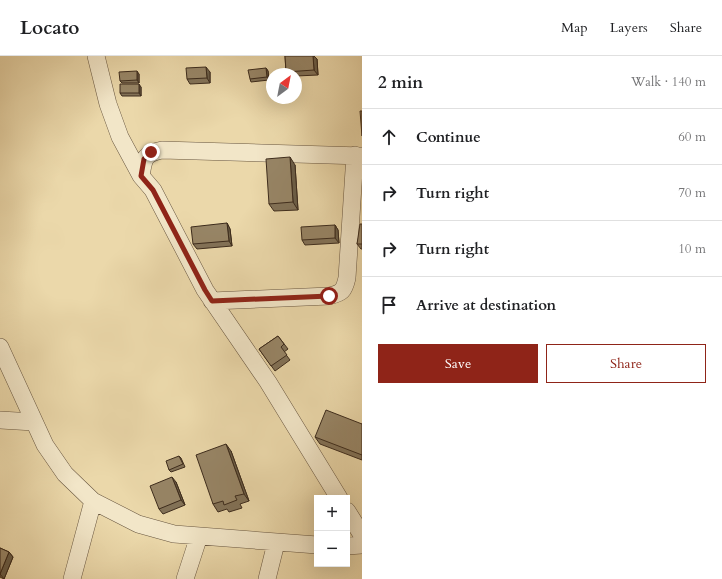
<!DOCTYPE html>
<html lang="en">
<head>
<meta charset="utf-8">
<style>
  :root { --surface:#fff; --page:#f6f6f6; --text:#202124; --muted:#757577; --line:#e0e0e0; --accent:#8f2418 }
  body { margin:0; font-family:Cardo,serif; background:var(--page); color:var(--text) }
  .controls { position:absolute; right:12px; bottom:12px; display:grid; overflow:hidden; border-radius:0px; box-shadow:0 4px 16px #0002 }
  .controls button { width:36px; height:36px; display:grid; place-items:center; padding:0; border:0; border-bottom:1px solid var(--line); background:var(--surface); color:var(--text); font:20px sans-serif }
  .compass { position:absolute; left:266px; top:12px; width:36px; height:36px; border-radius:50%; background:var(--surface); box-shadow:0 4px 16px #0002; rotate:32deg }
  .stop { position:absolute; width:12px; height:12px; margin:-9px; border:3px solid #8f2418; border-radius:50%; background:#fff }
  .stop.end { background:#8f2418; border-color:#fff; box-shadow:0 1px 4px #0008 }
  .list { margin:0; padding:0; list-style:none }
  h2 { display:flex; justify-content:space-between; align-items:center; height:52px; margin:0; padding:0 16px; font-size:17px }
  h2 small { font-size:13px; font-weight:400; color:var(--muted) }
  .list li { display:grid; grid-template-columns:26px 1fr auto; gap:12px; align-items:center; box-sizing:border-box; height:56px; padding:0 16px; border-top:1px solid var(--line) }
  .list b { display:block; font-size:15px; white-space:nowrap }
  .list em { font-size:13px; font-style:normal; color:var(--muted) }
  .actions { display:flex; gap:8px; padding:12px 16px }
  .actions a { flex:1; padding:9px 0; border:1px solid var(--accent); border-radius:0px; text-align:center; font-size:14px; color:var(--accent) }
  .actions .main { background:var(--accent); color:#fff }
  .icon { flex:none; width:22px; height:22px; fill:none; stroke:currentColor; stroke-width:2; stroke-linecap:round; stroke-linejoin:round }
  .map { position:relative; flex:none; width:362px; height:523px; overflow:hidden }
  header { display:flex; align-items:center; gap:24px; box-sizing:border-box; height:56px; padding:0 20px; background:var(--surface); border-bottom:1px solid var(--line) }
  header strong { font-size:19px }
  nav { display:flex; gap:22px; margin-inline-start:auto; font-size:14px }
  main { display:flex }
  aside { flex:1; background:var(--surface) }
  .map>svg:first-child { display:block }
</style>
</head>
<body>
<header>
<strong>Locato</strong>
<nav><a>Map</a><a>Layers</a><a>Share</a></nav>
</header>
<main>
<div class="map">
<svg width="362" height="523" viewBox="0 0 362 523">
  <rect width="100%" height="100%" fill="#ebd8aa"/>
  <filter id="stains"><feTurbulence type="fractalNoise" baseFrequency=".005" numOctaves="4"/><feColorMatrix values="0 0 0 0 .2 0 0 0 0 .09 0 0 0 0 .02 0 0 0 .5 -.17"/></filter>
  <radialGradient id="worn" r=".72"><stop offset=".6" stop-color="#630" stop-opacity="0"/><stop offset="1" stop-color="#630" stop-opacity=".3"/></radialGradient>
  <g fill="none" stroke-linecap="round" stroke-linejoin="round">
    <defs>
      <path id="street" d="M96 0 108 48 120 81 141 120
        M212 245 329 240C342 237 344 235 347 222L355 99
        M0 291 45 389 65 418 93 445 138 468 174 478 317 489
        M0 364 34 366
        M339 442 268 326 205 234 153 134 141 120C144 103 143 98 162 94L362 100
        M347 455 362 479
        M347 490 362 489
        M72 523 93 445
        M185 523 199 480
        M267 523 276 487"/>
    </defs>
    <!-- street casing -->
    <use href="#street" stroke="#685640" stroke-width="18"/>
    <!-- street -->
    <use href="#street" stroke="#f2e6c8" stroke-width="17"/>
  </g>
  <!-- wall -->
  <path fill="#827258" stroke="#3c2b1c" d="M285 0H314L317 3 318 19 296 20V18H288L286 16Z
    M266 12 268 15 269 24 251 26 250 23Z
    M210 16V27L190 28 187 23Z
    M139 18V27H122L120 25Z
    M141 31V40H122L120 37Z
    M295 109 298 154 274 155 269 148Z
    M227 167 230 173 232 190 197 193 193 188Z
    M362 168V193H361L357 188Z
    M335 169 338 174 339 187 305 189 302 184Z
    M278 280 288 293 284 296 290 304 275 315 259 293Z
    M362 368V404L320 388 315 381Z
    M231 395 249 445 240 448 242 452 229 456 227 453 218 456 213 448Z
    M179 400 181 402 185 411 171 416 169 414Z
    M176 426 185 449 163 458 159 453Z
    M0 492 9 496 13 501 4 523 0 521Z"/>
  <!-- shaded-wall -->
  <path fill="#6a5d47" stroke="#3c2b1c" d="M313 0H314L317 3 318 19 314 14Z
    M206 11 210 16V27L207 22Z
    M266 12 268 15 269 24 267 21Z
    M137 15 139 18V27L137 24Z
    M139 28 141 31V40L139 37Z
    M290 101 295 109 298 154 293 146Z
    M227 167 230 173 232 190 229 185Z
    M335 169 338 174 339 187 335 182Z
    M226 388 231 395 249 445 244 438Z
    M172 421 176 426 185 449 181 444Z
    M9 496 13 501 4 523 0 518Z"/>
  <!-- building -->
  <path fill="#978566" stroke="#3c2b1c" d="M285 0H313L314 14 286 16Z
    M206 11 207 22 187 23 186 12Z
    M266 12 267 21 250 23 248 14Z
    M137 15V24L120 25 119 16Z
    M120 28H139V37H120Z
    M360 55H362V80Z
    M290 101 293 146 269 148 266 103Z
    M227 167 229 185 193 188 191 171Z
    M360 168H362V188H357Z
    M335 169V182L302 184 301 171Z
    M278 280 284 288 281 291 287 299 271 310 259 293Z
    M326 354 362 368V399L315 381Z
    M226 388 244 438 235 440 237 444 224 449 223 445 213 448 196 399Z
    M179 400 183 408 169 414 166 405Z
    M172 421 181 444 159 453 150 430Z
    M0 492 9 496 0 518Z"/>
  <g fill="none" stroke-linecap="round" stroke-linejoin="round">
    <!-- route -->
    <path stroke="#8f2418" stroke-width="5" d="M151 96 144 103 141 120 153 134 205 234 212 245 329 240"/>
  </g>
  <rect width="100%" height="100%" filter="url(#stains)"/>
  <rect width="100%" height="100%" fill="url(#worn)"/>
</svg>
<div class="controls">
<button>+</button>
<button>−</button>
</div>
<svg class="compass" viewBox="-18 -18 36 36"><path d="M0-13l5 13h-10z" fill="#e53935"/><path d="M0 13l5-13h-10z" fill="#757577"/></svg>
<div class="stop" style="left:329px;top:240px"></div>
<div class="stop end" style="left:151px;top:96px"></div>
</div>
<aside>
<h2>2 min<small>Walk · 140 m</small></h2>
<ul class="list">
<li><svg class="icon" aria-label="ahead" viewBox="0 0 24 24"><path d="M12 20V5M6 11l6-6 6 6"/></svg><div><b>Continue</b></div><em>60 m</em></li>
<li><svg class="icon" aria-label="right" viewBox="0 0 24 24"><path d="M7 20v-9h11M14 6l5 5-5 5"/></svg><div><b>Turn right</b></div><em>70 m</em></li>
<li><svg class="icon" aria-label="right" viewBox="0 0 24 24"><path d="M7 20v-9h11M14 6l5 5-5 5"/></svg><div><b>Turn right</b></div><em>10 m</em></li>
<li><svg class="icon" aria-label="arrive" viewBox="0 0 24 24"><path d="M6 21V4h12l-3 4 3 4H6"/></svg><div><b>Arrive at destination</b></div></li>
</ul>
<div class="actions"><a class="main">Save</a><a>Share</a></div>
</aside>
</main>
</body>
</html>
